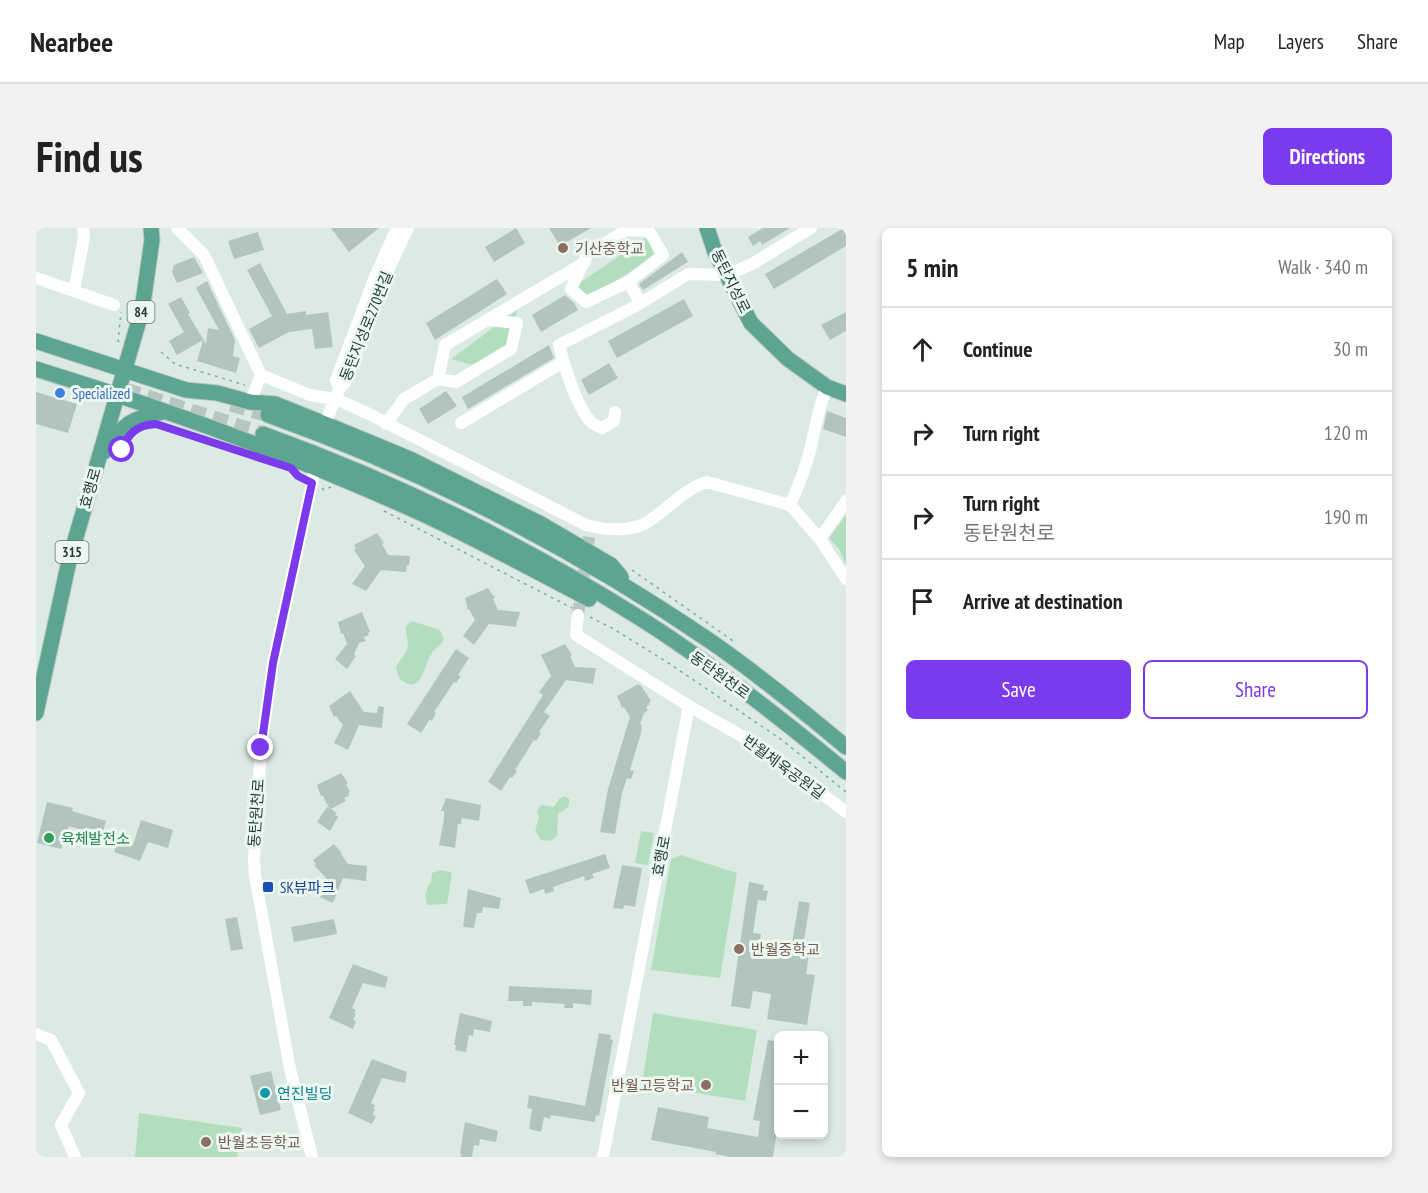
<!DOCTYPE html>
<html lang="en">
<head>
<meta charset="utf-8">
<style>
  :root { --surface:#fff; --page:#f2f2f2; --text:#222; --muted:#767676; --line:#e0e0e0; --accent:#7c3aed }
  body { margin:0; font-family:"PT Sans Narrow","Noto Sans KR",sans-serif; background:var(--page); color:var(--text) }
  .controls { position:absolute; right:18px; bottom:18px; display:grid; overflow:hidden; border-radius:9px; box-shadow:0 3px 9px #0003 }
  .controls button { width:54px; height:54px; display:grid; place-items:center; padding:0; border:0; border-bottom:2px solid var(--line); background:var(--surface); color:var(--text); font:30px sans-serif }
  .stop { position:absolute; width:18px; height:18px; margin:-14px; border:4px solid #7c3aed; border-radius:50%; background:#fff }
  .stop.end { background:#7c3aed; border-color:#fff; box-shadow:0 2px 6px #0008 }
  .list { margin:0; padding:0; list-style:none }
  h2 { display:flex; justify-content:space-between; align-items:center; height:78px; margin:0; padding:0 24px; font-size:26px }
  h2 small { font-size:20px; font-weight:400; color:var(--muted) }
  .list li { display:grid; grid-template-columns:39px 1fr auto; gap:18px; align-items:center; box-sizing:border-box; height:84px; padding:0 24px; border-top:2px solid var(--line) }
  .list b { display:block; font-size:22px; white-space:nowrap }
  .list p { margin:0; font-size:20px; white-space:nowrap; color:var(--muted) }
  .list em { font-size:20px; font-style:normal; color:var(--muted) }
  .actions { display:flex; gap:12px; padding:18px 24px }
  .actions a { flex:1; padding:14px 0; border:2px solid var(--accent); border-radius:9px; text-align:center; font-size:21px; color:var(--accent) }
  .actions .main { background:var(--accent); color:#fff }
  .icon { flex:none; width:33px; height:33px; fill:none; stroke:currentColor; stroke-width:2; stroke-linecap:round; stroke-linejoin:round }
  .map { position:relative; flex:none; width:810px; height:929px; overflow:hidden; border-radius:9px }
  header { display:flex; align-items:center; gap:36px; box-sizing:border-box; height:84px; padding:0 30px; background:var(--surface); border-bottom:2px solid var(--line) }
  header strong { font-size:28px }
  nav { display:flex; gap:33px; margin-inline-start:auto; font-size:21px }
  .intro { display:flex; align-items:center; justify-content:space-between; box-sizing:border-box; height:144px; padding:0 36px }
  h1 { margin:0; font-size:42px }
  .button { padding:15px 27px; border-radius:9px; background:var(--accent); color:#fff; font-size:21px; font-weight:700 }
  main { display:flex; gap:36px; padding:0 36px }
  aside { flex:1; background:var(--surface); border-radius:9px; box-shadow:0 3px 9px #0003 }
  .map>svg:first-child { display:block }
</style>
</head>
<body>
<header>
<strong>Nearbee</strong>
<nav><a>Map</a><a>Layers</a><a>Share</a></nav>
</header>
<div class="intro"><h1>Find us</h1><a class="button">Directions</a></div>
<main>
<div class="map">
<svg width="810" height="929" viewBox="0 0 810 929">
  <rect width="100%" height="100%" fill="#dceae4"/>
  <!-- green -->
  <path fill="#b3debd" d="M611 9 619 29 549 71 539 58Z
    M481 82 475 114 437 137 415 131Z
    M810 287V337L803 321 793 310Z
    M376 393 404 402 408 411C405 418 400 419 396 425 388 435 386 471 363 450L360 439C363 433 368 428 371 421 375 409 363 401 376 393Z
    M529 568 533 571C535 578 529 583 522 585L521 608 514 613 505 612 499 602 503 590 501 582 505 577 518 579 523 571Z
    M605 603 618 605 612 637 599 635Z
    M645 627 701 645 684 750 615 742 635 631Z
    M404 642 415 644 416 646 411 676 391 677 389 666 391 664V660L395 654 396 645Z
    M617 785 721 802 709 873 606 856Z
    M103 885 206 900 201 929H99Z"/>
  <!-- building -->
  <path fill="#b2c5bd" d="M295 0H343L313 24Z
    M480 0 489 15 458 34 449 19Z
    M513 0H555L524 18Z
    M727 0H754L726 17 724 13 717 18 712 9Z
    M808 0H810V18L738 61 729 46Z
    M222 4 228 22 198 31 192 13Z
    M646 24 652 34 607 62 603 56Z
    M158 29 167 45 141 55 136 44 138 37Z
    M224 35 251 86 270 83V87L292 84 297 119 279 121 276 101 253 104 223 120 213 101 236 88 211 42Z
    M461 51 471 66 399 112 390 95Z
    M171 53 199 112 197 128 204 130 200 145 161 133 167 112 141 127 133 113 148 104 132 76 145 69 154 85 152 86 170 116 172 100 183 102 160 60Z
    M529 67 538 75 542 82 505 104 496 87Z
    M648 71 657 88 581 130 572 113Z
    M810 84V103L794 112 785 97Z
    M513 117 518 130 432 181 426 169Z
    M573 135 582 150 553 167 545 152Z
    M410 163 421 178 392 196 383 181Z
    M0 164 41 176 32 205 0 196Z
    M791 183 810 190V209L787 201Z
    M341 305 348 315 346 316 352 327 374 328 373 337H371L370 344 345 342 330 363 316 356 329 338 318 322 320 321 318 317Z
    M452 360 459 370 457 371 462 382 484 384 482 392H481L480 399 453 396 438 417 427 408 439 392 433 381 432 382 429 370Z
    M326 384 334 404 332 405 333 407 328 409 330 413 323 415 318 426 320 428 311 441 299 431 311 416 307 405 305 406 302 394Z
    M529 416 536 427 534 428 539 439 560 440 557 456 530 452 508 484 514 488 503 504 505 506 500 513 498 512 479 542 481 543 476 550 474 549 465 563 452 554 507 467 503 464 515 448 505 427Z
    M420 421 433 430 422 447 425 448 420 455 418 454 398 484 400 485 396 493 394 491 385 505 371 496Z
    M602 456 606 459 615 473 613 474 614 476 610 479 612 482 608 485 604 496 606 497 605 505 594 542 598 543 595 551 591 550 586 565 579 606 564 604 572 561 594 489 588 479 586 480 581 468Z
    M314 463 328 484 341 485 342 478 348 479 346 500 323 497 312 522 298 515 307 497 300 488 298 489 293 478Z
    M305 545 312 555 310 556 314 564 312 565 313 568 308 570 310 573 295 581 301 585 299 587 302 589 294 603 281 594 291 579 293 580 287 568H285L281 557Z
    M410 570 445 577 443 593 426 590 425 596H422L419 620 403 617 408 591V583H405Z
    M11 574 37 580 36 583 70 593 66 608 33 598 25 621 1 615Z
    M105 592 137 602 132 620 112 614 104 633 78 624 83 611 97 617Z
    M298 616 306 625 305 626 312 636 331 638 330 653 307 650 297 675 283 669 291 651 278 637 280 636 277 632Z
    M569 626 574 640 556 646 558 650 549 653 548 648 517 659 518 663 509 666 508 661 494 666 489 652Z
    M586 637 606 640 599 679 588 677 587 681 577 680Z
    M713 654 728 657 727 662 732 663 730 673 722 672 717 705 725 706 722 722 754 727 763 673 774 675 768 712 775 713 770 746 779 747 771 797 731 791 735 766 717 763 714 781 695 778Z
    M432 661 465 670 463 681 447 679 446 685H441L438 700 427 699Z
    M201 689 207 721 195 723 189 691Z
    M298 691 301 706 258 714 255 699Z
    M317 736 352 749 349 760 327 755 316 780 320 782 318 785 320 786 317 792 320 793 317 801 293 790Z
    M473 758 556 762 555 777 537 775V780H528L529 776 496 774V778H487V773H472Z
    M424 785 456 793 454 804 438 801 437 808 433 807 430 824 419 822 420 817H418Z
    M563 805 575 807 574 811 577 812 563 888 560 887 559 894 515 887 514 891 508 889 505 904 493 901 496 881 491 880 493 867 549 878Z
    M732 812 742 814V896L737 929H694L679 926 680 924 615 912 622 879 673 889 671 900 722 909 724 893 717 892Z
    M336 831 371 844 369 855 346 850 335 875 339 877 337 880 339 881 337 887 340 888 336 896 312 885Z
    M235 843 245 882 224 887 214 848Z
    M429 894 462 903 460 914 444 911 443 918 438 917 436 929H425L426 926H424Z"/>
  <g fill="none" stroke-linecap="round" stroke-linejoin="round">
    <!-- minor-tunnel -->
    <path stroke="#b6c7c0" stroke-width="12" stroke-dasharray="12 6" stroke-linecap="butt" d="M542 387 553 309"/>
    <!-- major-tunnel -->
    <path stroke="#b6c7c0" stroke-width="15" stroke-dasharray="15 8" stroke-linecap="butt" d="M89 162 227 206
      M195 176 232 187"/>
    <defs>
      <path id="major" d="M671 0 679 24 715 95 752 131 791 159 810 166
        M0 113 150 162 181 165 214 174 239 176 289 196 374 231 505 296 575 337 585 349
        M0 141C133 182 265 230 391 288 446 314 500 343 553 371
        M232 187C389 243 539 321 677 415 723 447 767 483 810 519
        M227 206C360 254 490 318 610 394 680 439 746 491 810 544
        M68 224C89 196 92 191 127 184
        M0 485 33 333 106 82 116 12 115 0"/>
    </defs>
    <!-- major casing -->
    <use href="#major" stroke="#bbc4c2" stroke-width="17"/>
    <!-- path -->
    <path stroke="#7ab19e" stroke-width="1.5" stroke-dasharray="3 4.5" stroke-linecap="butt" d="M83 114 82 113 85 84
      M125 124 139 136 209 157
      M125 198 166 211
      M286 260 288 262 295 259
      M348 283 536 380
      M596 342 700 415
      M554 389 576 400 634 436 746 512 810 564"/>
    <!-- minor -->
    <path stroke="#fff" stroke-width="12" d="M141 0 168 27 225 147
      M590 2 613 3 627 27 592 54 550 74 535 61 551 27Z
      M0 50 78 77
      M592 54 605 75
      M38 63 48 9 47 0
      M451 92 481 95 475 121 420 154 402 151 409 117 548 35
      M791 159C782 180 779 201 774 223 769 242 762 259 754 277L784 311 810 351
      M303 161 300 152 339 49 361 0
      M214 174 225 147 274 167 300 171 331 185 550 297C569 302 596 305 613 293 633 280 648 261 671 254L754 277
      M579 184 578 193 566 200C562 198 557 197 554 193 540 177 528 138 523 117L600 78 652 46 691 47 716 36 775 0
      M425 195 527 134
      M289 196 303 161 309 155 347 53 372 0
      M350 196 368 171 402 151
      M784 311 810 273
      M542 387 540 407 653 478 567 929
      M653 478 723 518 810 584
      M0 806 15 812 43 865 25 897 39 929
      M276 929 254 841 219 648 218 631 225 520 237 435 279 241"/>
    <!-- major -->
    <use href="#major" stroke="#5ca590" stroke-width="15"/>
  </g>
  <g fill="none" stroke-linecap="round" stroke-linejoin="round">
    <!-- route -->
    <path stroke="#7c3aed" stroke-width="8" d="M86 222C92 205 101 197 120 196L255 240 262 248 276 255 237 435 225 520"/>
  </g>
  <!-- markers -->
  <g fill="#8d6e63" stroke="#edf7f2" stroke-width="2">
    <circle cx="527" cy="20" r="6"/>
    <circle cx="703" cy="721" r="6"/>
    <circle cx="670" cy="857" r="6"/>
    <circle cx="170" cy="914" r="6"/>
  </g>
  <circle fill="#3f7fe0" stroke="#edf7f2" stroke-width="2" cx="24" cy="165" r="6"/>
  <circle fill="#2e9e5b" stroke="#edf7f2" stroke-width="2" cx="13" cy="610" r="6"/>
  <rect fill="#1a4fb4" stroke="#edf7f2" stroke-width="2" x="226" y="653" width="12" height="12" rx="3"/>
  <circle fill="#0f9aa8" stroke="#edf7f2" stroke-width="2" cx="229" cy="865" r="6"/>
  <g text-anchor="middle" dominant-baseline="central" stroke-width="6" stroke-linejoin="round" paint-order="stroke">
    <!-- shield labels -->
    <g fill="#edf7f2" stroke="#5b736c" stroke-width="1.5">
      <rect x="91.5" y="73" width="27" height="22" rx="4.5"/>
      <rect x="19.5" y="313" width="33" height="22" rx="4.5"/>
    </g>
    <g font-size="14" font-weight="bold" fill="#1d3b32">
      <text x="105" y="84">84</text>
      <text x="36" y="324">315</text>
    </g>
    <!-- education labels -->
    <g font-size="15" fill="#785e54" stroke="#edf7f2" text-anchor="start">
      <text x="539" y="20">기산중학교</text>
      <text x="715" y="721">반월중학교</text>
      <text x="658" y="857" text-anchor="end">반월고등학교</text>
      <text x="182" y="914">반월초등학교</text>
    </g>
    <!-- street labels -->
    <g font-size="15" fill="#1d3b32" stroke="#edf7f2">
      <text transform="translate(695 53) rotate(64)">동탄지성로</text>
      <text transform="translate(330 98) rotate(-68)">동탄지성로270번길</text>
      <text transform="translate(54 260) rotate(-74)">효행로</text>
      <text transform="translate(684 447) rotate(36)">동탄원천로</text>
      <text transform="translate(748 539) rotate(36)">반월체육공원길</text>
      <text transform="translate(220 585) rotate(-86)">동탄원천로</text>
      <text transform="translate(625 628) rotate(-79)">효행로</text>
    </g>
    <!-- shop labels -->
    <g font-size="15" fill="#366cbe" stroke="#edf7f2" text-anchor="start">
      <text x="36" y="165">Specialized</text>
    </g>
    <!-- leisure labels -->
    <g font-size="15" fill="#27864d" stroke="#edf7f2" text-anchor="start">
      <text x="25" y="610">육체발전소</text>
    </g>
    <!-- transit labels -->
    <g font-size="15" fill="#164399" stroke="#edf7f2" text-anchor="start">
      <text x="244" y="659">SK뷰파크</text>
    </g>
    <!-- culture labels -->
    <g font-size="15" fill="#0d838f" stroke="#edf7f2" text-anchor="start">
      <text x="241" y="865">연진빌딩</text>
    </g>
  </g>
</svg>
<div class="controls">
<button>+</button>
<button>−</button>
</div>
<div class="stop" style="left:86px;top:222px"></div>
<div class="stop end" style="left:225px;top:520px"></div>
</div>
<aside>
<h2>5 min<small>Walk · 340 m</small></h2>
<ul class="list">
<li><svg class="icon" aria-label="ahead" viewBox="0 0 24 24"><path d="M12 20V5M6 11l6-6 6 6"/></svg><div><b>Continue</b></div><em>30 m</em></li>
<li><svg class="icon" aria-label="right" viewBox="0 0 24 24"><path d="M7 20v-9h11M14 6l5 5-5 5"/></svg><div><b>Turn right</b></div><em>120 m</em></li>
<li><svg class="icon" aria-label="right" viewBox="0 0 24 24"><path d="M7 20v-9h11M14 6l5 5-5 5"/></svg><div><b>Turn right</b><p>동탄원천로</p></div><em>190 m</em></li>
<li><svg class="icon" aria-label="arrive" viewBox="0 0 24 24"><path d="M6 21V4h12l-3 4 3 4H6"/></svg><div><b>Arrive at destination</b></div></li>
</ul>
<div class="actions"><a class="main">Save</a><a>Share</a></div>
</aside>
</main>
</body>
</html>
